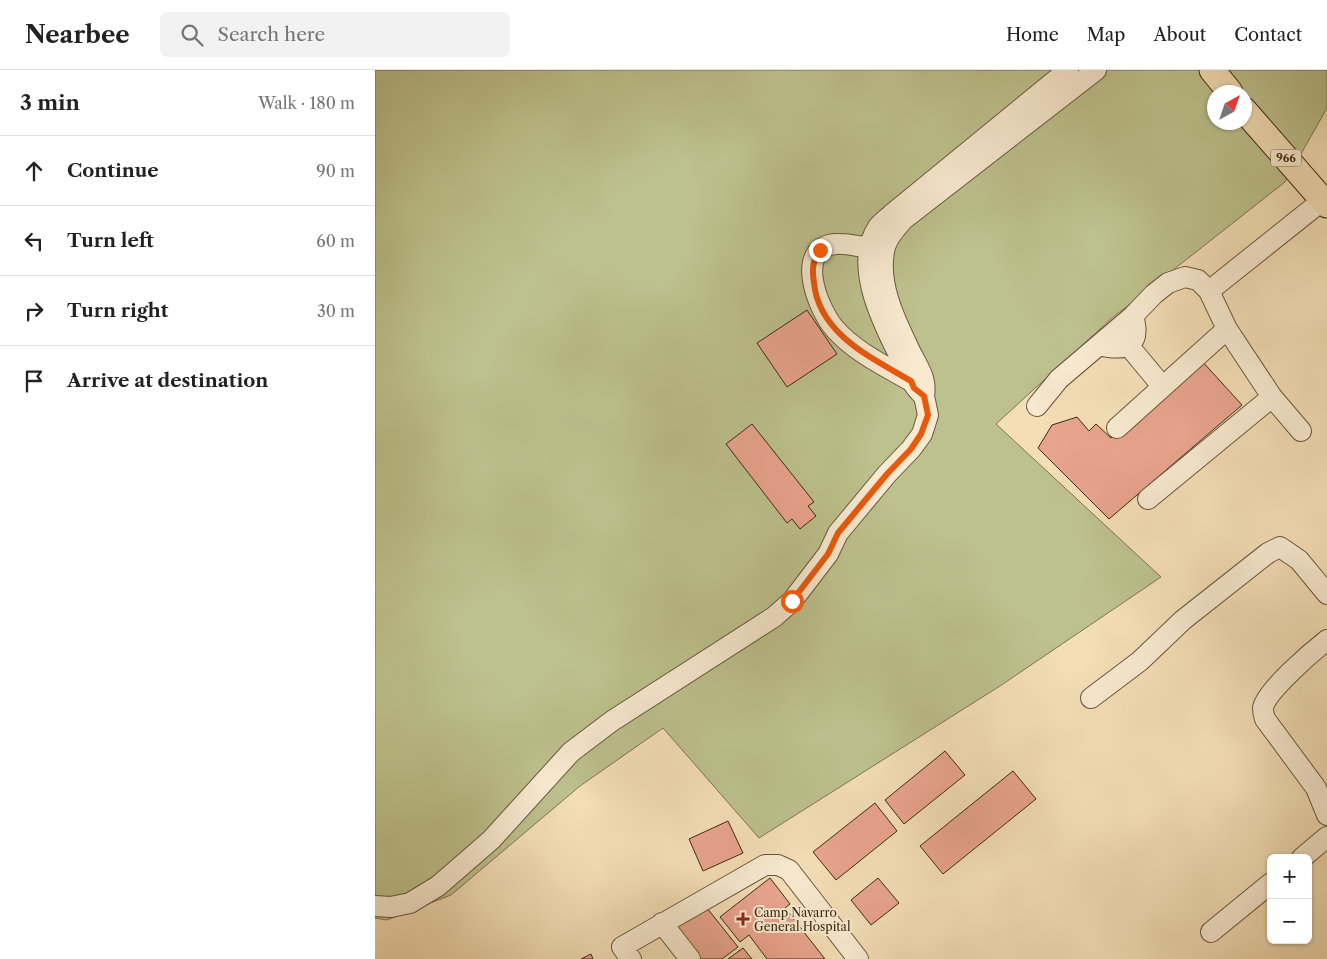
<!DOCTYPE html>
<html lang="en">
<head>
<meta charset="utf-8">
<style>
  :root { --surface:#fff; --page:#f2f2f2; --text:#222; --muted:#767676; --line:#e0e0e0 }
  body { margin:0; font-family:"Libre Caslon Text",serif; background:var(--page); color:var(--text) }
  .controls { position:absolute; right:15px; bottom:15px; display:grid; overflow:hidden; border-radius:8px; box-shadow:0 1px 4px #0004 }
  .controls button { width:45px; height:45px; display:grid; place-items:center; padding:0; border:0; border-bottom:1px solid var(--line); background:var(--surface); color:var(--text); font:25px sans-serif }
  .compass { position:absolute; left:832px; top:15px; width:45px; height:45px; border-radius:50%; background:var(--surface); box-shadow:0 1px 4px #0004; rotate:40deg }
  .stop { position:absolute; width:15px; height:15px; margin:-11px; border:4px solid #ea580c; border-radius:50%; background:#fff }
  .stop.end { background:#ea580c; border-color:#fff; box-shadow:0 1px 5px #0008 }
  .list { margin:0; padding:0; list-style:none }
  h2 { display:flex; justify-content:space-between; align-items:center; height:65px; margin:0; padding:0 20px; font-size:21px }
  h2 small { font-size:16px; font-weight:400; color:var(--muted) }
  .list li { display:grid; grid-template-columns:32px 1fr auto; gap:15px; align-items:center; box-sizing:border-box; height:70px; padding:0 20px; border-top:1px solid var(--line) }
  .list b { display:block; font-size:19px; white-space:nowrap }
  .list em { font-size:16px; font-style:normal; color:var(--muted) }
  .icon { flex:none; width:28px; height:28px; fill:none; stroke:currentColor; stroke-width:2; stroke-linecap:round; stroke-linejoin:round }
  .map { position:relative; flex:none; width:952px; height:889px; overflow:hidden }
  header { display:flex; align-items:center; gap:30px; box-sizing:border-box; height:70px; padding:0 25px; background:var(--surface); border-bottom:1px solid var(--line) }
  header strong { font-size:24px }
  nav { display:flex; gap:28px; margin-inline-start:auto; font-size:18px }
  .search { width:350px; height:45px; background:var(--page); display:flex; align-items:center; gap:12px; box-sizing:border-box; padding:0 18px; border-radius:8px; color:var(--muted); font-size:19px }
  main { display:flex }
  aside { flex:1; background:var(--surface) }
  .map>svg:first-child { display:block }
</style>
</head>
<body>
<header>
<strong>Nearbee</strong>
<div class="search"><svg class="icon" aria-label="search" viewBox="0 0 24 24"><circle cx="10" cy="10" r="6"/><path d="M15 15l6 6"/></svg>Search here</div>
<nav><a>Home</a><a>Map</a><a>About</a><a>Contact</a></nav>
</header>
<main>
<aside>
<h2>3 min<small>Walk · 180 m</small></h2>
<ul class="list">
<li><svg class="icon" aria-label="ahead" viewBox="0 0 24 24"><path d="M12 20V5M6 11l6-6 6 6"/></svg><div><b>Continue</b></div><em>90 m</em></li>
<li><svg class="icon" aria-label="left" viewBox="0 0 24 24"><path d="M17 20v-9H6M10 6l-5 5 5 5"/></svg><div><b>Turn left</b></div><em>60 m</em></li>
<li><svg class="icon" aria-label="right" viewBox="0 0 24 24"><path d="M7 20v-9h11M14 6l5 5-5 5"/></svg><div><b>Turn right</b></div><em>30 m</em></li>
<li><svg class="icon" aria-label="arrive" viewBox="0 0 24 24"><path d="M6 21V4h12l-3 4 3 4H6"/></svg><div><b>Arrive at destination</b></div></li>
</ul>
</aside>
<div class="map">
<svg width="952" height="889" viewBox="0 0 952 889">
  <rect width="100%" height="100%" fill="#f4deb6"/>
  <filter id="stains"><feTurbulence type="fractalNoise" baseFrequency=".004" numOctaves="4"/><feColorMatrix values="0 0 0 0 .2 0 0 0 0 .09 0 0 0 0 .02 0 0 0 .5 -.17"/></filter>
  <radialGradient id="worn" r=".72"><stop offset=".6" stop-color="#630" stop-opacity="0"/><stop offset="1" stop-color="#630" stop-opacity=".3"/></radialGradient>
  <!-- green -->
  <path fill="#bdc18d" stroke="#7c7651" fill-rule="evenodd" d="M0 0H952V38L910 112 737 248 621 354 786 507 625 616 384 768 288 658 205 716 76 825 12 850 0 848ZM839 22H869V52H839Z"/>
  <!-- building -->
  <path fill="#e9a48e" stroke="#3b2b15" d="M432 240 462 284 412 317 382 273Z
    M826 290 867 335 734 449 663 378 677 355 702 347 714 361 721 354 736 368Z
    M377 354 439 432 433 436 441 446 425 459 417 449 412 453 351 374Z
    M570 681 590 705 529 754 510 730Z
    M638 701 661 729 568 804 545 776Z
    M500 733 522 761 461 810 438 782Z
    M353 751 368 783 328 801 314 769Z
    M395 808 415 834 410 838 450 889H392L374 865 365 872 345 847Z
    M503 808 524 833 496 855 476 830Z
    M328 833 363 877 347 889H323L298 857Z
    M368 878 377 889H353Z
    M216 884 218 889H206Z"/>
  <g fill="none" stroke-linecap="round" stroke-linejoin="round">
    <defs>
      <path id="minor" d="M693 0 517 144C513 148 507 152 503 157 479 193 505 247 522 281 530 297 535 314 549 326 552 309 544 299 536 283 521 252 501 213 510 177 513 166 522 157 529 149L721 0
        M496 178C485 177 472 173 461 174 418 177 443 240 460 259 480 282 510 296 536 311
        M834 221 948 130
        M724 275C751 282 767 276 758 246
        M753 275 787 316
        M662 336 684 309 758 246 779 224 793 213 810 207 823 210 834 221 852 259 897 327 926 361
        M742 358 852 259
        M773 429 897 327
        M952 570C938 581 891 621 888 638 888 641 889 646 890 649L941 718 952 745
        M716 628 765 591 808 550 893 483 905 477 924 490 952 524
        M927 788 952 767
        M0 836 16 837 35 833 63 816 116 770 196 682 237 651 399 547 417 531 453 484 463 463 512 404 536 379 547 364 553 345 549 326
        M287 853 315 889
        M836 862 896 813
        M256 889 247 877 390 795H403L414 800 483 889"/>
      <path id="major" d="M837 0 855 22
        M869 40 952 135"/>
    </defs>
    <!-- minor casing -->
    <use href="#minor" stroke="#69583d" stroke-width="22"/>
    <!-- major casing -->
    <use href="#major" stroke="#3b2b15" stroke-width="27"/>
    <!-- minor -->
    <use href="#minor" stroke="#f8ead0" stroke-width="20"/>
    <!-- major -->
    <use href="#major" stroke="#f4deb6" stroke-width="25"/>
  </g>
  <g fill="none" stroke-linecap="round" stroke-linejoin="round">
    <!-- route -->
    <path stroke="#ea580c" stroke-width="6" d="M417 531 453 484 463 463 512 404 536 379 546 364 553 345 549 326 539 318 536 311C497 288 444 264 439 213 437 200 437 191 445 180"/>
  </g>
  <!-- markers -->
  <path fill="#8f2418" stroke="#f8ead0" stroke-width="2" d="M365.5 841.5h5v5h5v5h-5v5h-5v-5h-5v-5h5z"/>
  <g text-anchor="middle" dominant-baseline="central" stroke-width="4" stroke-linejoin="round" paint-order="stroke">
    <!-- shield labels -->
    <rect fill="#f8ead0" stroke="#74644d" stroke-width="1" x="896" y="79.5" width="30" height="17" rx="4"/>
    <g font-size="11" font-weight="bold" fill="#3b2b15">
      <text x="911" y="88">966</text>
    </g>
    <!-- poi labels -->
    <g font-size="12" fill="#3b2b15" stroke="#f8ead0" text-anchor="start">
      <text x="379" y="842">Camp Navarro<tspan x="379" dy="14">General Hospital</tspan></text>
    </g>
  </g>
  <rect width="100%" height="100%" filter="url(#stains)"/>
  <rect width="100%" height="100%" fill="url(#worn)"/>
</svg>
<div class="controls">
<button>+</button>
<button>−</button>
</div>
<svg class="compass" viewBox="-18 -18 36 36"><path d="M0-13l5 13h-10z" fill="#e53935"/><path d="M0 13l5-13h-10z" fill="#767676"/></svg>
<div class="stop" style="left:417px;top:531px"></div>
<div class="stop end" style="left:445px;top:180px"></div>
</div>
</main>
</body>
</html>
